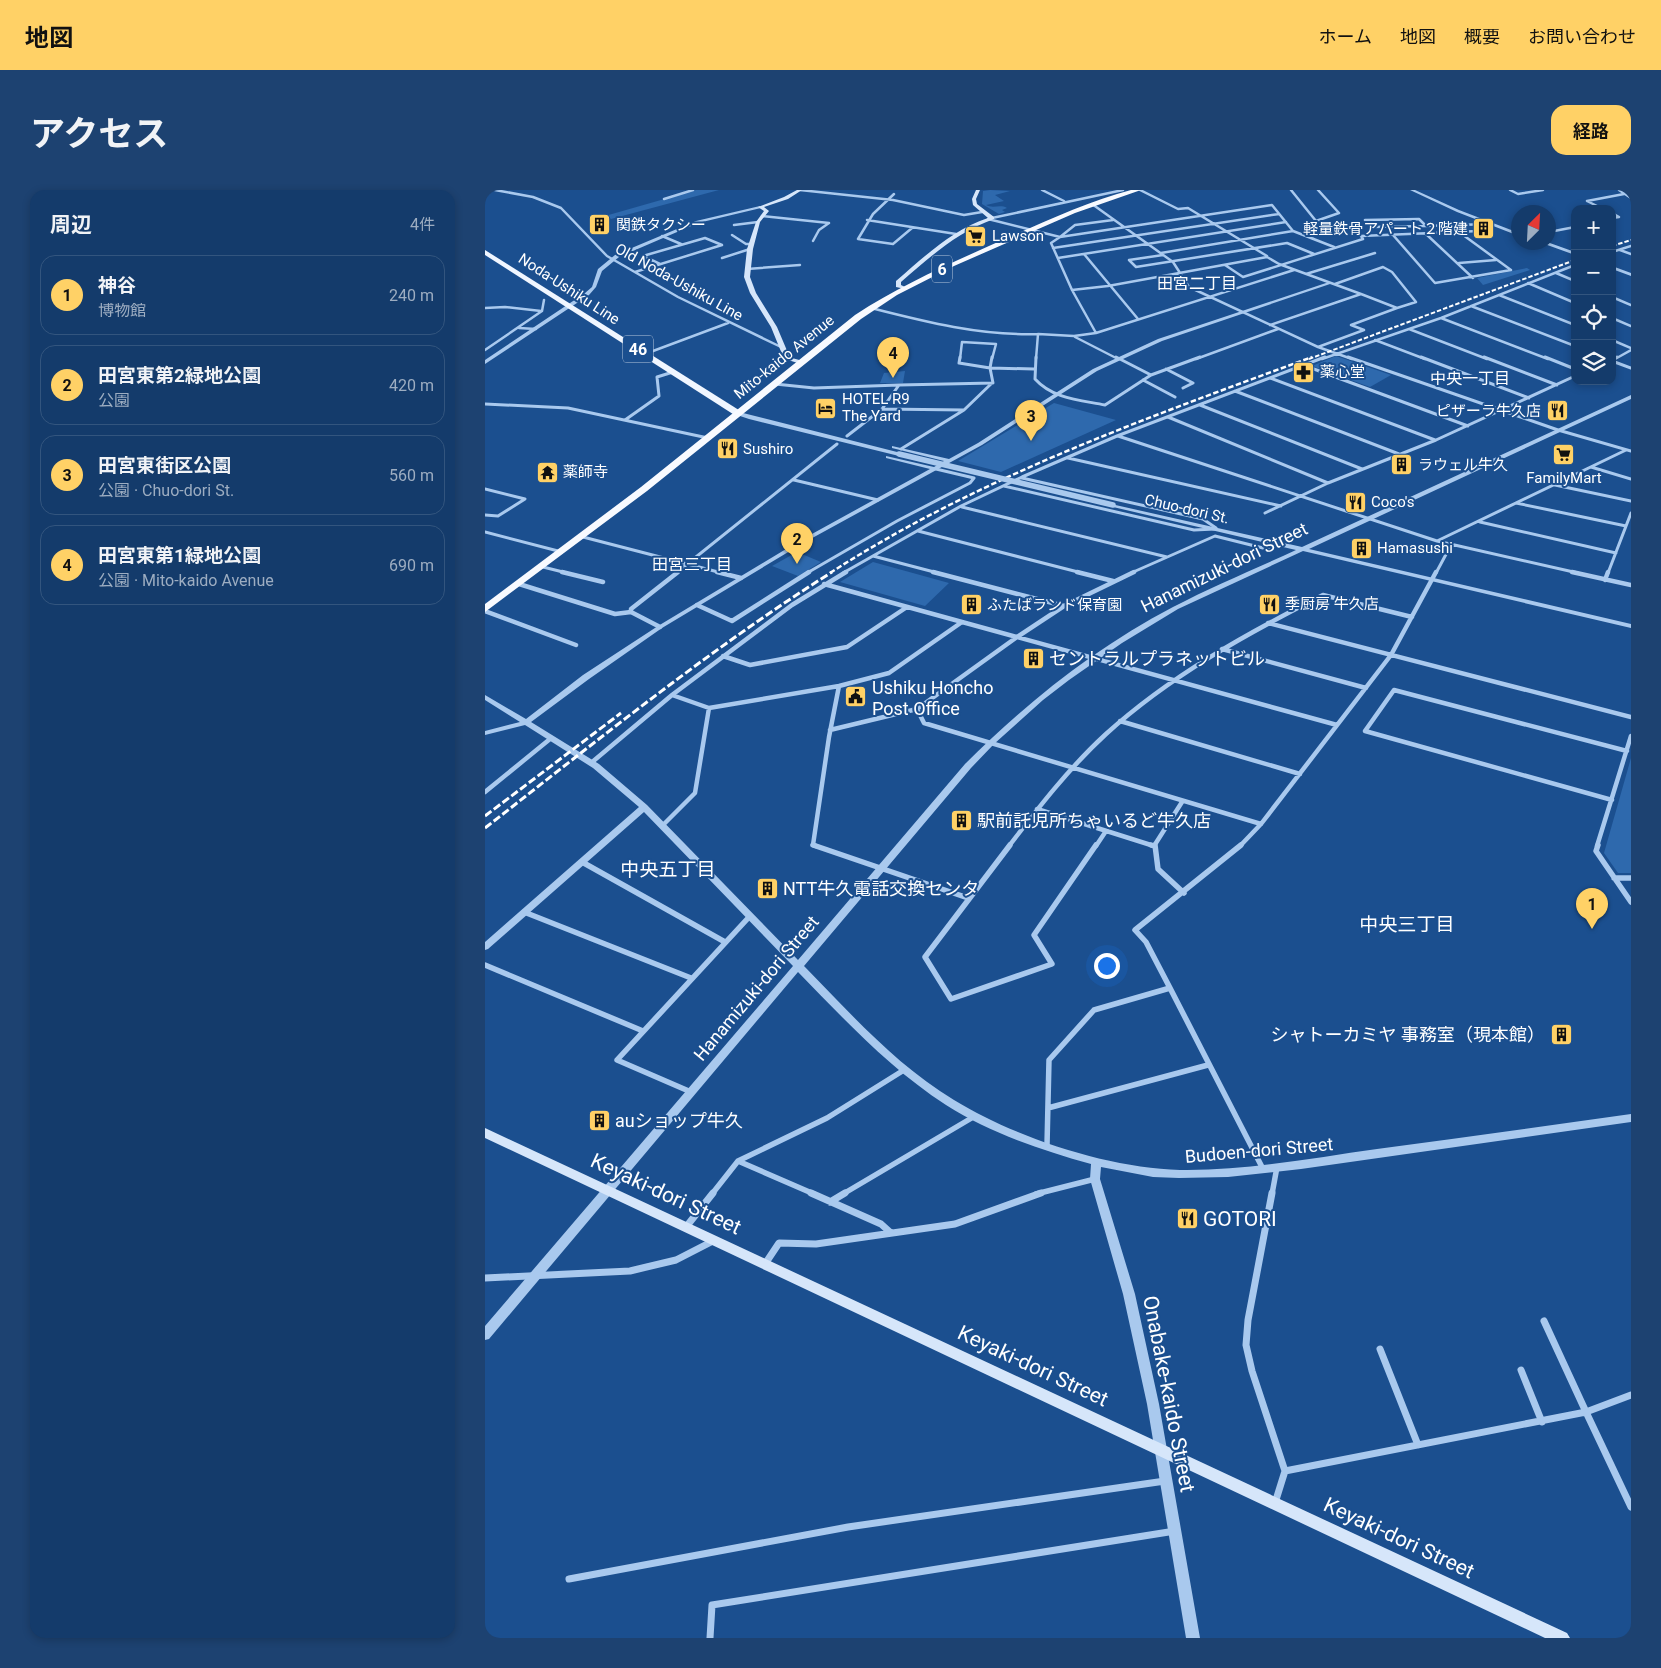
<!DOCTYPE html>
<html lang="ja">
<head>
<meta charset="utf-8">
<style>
  :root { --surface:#143b6b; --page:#1d4271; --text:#f1f3f6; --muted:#9dadc1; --line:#33557e; --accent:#ffd166 }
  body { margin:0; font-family:Roboto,"Noto Sans JP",sans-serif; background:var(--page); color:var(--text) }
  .controls { position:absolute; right:15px; top:15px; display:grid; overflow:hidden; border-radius:10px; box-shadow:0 2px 8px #0003 }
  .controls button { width:45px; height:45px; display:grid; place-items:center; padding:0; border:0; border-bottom:1px solid var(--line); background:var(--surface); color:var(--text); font:25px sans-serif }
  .compass { position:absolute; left:1026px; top:15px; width:45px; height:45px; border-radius:50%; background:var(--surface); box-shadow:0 2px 8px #0003; rotate:24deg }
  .you { position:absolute; left:621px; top:775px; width:18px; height:18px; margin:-12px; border:4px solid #fff; border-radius:50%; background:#1a73e8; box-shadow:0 0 0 8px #1a73e833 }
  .badge { display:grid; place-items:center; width:32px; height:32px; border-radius:50%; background:var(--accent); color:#111; font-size:16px; font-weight:700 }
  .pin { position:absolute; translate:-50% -41px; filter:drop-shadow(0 1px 2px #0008) }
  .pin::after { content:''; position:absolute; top:26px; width:18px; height:15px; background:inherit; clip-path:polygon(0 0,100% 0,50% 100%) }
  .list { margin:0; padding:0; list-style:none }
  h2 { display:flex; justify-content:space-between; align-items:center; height:65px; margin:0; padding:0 20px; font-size:21px }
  h2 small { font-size:16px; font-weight:400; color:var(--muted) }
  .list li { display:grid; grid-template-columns:32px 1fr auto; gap:15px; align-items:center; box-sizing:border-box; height:80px; margin:0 10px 10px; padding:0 10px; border:1px solid var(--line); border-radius:15px }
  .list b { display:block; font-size:19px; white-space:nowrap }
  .list p { margin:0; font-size:16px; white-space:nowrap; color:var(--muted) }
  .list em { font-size:16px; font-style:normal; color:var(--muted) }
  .icon { flex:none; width:28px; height:28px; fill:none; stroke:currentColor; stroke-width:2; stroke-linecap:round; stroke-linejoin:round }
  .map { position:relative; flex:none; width:1146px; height:1448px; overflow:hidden; border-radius:15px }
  header { display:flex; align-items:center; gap:30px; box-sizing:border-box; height:70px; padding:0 25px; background:var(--accent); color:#111 }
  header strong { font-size:24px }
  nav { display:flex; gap:28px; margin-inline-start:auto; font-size:18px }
  .intro { display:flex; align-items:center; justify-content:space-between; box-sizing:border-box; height:120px; padding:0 30px }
  h1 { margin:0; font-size:35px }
  .button { padding:12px 22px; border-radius:15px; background:var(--accent); color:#111; font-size:18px; font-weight:700 }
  main { display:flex; gap:30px; padding:0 30px }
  aside { flex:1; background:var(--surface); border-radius:15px; box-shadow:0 2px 8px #0003 }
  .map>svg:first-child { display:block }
</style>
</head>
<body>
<header>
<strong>地図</strong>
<nav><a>ホーム</a><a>地図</a><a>概要</a><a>お問い合わせ</a></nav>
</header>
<div class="intro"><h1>アクセス</h1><a class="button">経路</a></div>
<main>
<aside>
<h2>周辺<small>4件</small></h2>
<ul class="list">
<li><span class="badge">1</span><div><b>神谷</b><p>博物館</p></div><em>240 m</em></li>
<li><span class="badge">2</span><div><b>田宮東第2緑地公園</b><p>公園</p></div><em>420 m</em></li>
<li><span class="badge">3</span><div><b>田宮東街区公園</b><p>公園 · Chuo-dori St.</p></div><em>560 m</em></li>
<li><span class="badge">4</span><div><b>田宮東第1緑地公園</b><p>公園 · Mito-kaido Avenue</p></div><em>690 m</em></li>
</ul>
</aside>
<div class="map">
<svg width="1146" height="1448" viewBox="0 0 1146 1448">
  <rect width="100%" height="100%" fill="#1b4f8f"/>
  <!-- green -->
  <path fill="#2e69ad" d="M211 0H234L126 29 120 26Z
    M505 0 525 1 510 5 519 11 501 15C508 19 515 14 522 18L517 20 520 22 514 24 497 14 498 1Z
    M1042 78 1045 80 998 95 992 88Z
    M851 166 906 185 885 197 827 176Z
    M420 181 418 193H395L399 183Z
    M569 213 631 230 516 282 473 271Z
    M312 362 336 372 313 386 287 376Z
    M388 372 464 393 440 416 355 392Z
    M1146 568V683H1133L1119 663Z"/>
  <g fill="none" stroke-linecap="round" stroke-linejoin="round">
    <!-- minor-far4 -->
    <path stroke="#a9c9ee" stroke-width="2.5" d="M10 0 48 7 76 18 122 66 193 107 296 157
      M315 0 408 10 479 25 497 22
      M557 0 579 11
      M655 0 693 19 703 18 782 66
      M806 0 831 31 854 23 833 0
      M1025 0 1033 4 1058 0
      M1134 0 1146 8
      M409 4 388 24 373 49 408 54 427 38
      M179 9 208 0
      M1102 11 1139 4
      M1102 11 1118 19
      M607 14 688 72 704 97 833 157 867 169
      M1127 23 1134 27 1127 28
      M277 26 344 33 334 40 328 51
      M507 28 638 0
      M503 29 575 47 590 35 628 30
      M934 29 941 36 886 37 880 30Z
      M382 30 471 44
      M831 31 851 39
      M249 35 273 32
      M941 36 1004 34
      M1064 42 1090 37
      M941 44 988 88
      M247 45 261 54H267
      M908 45 950 93 1026 80 974 42
      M177 46 196 54
      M825 47 865 35 876 46
      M568 58 794 24
      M1135 60 1146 64
      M1127 62 1146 56
      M676 63 808 41
      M599 64 653 129
      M678 65 644 70 651 77 802 53 829 64
      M237 68 265 59
      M573 68 801 32
      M974 73 1011 70
      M740 75 758 87 878 49 876 46 994 41
      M262 79 315 75
      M150 82 237 55 220 48 158 66 175 74
      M1071 83 1090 91
      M821 84 890 63
      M1043 93 1090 113
      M850 94 898 77 907 82 931 112 912 118 876 104
      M587 100 623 96 782 67 794 74 876 104 785 135
      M1014 105 1090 135
      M1127 107 1146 115
      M986 116 1090 156
      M0 118 20 117 56 121
      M386 118C441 132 496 146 553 144
      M956 128 1063 169
      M1127 128 1146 136
      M34 138 51 139
      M924 139 1002 169
      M611 143 587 100 566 53 575 47 787 15 808 41 849 57
      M590 147 633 169
      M890 150 940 169
      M1127 150 1146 158
      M833 157 879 140 866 135 912 118
      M0 160 57 121 59 110
      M160 164 243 133
      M475 169 477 152 511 154 507 169
      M551 169 553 144 589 146 611 143 809 80
      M711 169 793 139
      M837 169 956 128 1090 75
      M1130 169 1146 160"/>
    <!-- minor-far3 -->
    <path stroke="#a9c9ee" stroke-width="3" d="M475 167 474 173 505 178
      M551 167 550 189C568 209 595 210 620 215L666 185 715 167
      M631 167 666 185
      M863 167 1073 240 1146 261
      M936 167 1044 208
      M999 167 1072 195
      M1060 167 1090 179
      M1127 170 1132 167
      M1127 171 1146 178
      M818 175 983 236
      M505 178 549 179
      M505 178 507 167
      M681 179 708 193 698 198
      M785 188 950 250
      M658 190 690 207
      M290 194 329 198 414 195
      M750 201 914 264
      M0 214 83 218 223 248
      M715 215 877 279
      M397 219 479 220
      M683 227 843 293
      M140 230 174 206 172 187 188 182
      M362 246 397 219 414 195 508 193 505 178
      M633 246 952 351 1093 383
      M416 259 479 220 507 193
      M583 268 796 316
      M1106 277 1146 289
      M537 288 718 329 731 338
      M309 290 393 310
      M1070 295 1146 311
      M519 296 709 340 730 339
      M0 299 40 309 13 326 0 325
      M1031 313 1141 336
      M477 317 682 367
      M780 323 843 293 951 250 1090 186
      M995 332 1131 363
      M433 341 597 383
      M0 342 77 362
      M98 347 237 383
      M952 351 1141 260
      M388 366 453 383
      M58 377 82 383
      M191 383 352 254
      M322 383 412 331 485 293 489 288 451 279
      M358 383 476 316 537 287 632 246 840 167
      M646 383 730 346 786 360
      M951 383 966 355
      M1123 383 1146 323"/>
    <!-- minor-far2 -->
    <path stroke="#a9c9ee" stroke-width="4.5" d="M77 382 118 392
      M232 382 256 388
      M448 382 579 416
      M592 382 628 391
      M649 382 579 416 532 447 432 519 439 533 776 634
      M1087 382 1146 395
      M1120 390 1123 382
      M34 394 130 424 146 422
      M339 394 852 535
      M212 415 247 431 324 382
      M0 421 91 455
      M783 433 1146 527
      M175 437 146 422V419L193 382
      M737 459 881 498
      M238 466 265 475 362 457 422 417
      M187 505 224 518 354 496 404 483 477 432
      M635 531 815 584
      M345 540 432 519
      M106 573 187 505 307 415 361 382
      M0 602 65 549
      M1127 610 880 541 909 500 1142 561
      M552 619 669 656
      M177 636 210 603 224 518
      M331 656 328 655 344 547 354 496
      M524 656C554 617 584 578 621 544 685 486 761 444 838 405L927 427
      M611 656 621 641
      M669 656 697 612
      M755 656 776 634 906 465 951 382
      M1112 656 1146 546"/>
    <!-- minor-far1 -->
    <path stroke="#a9c9ee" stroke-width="5.5" d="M328 655 483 708
      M525 655 440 767 466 809 567 774 549 745 611 655
      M666 655 669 656
      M670 655 673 679 699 703
      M1113 655 1111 661 1146 712
      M97 672 240 752
      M1129 688H1146
      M39 722 206 788
      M0 775 158 841
      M685 798 778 979
      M206 902 132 870 265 726
      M563 918 723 875
      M562 955 564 870 609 820 685 798 661 752 650 740 756 655
      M253 971 329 1004
      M227 1004 253 971 342 928 419 880
      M358 1004 490 926
      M551 1004 610 989
      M787 1004 792 977"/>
    <!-- minor -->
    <path stroke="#a9c9ee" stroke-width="7" d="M326 1003 396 1034 406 1043
      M787 1003 763 1130 761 1155 767 1181 800 1281 790 1313
      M345 1012 360 1003
      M201 1037 228 1003
      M280 1074 294 1053 331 1054 470 1034 556 1003
      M0 1088 145 1081 191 1070 228 1051
      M1059 1131 1101 1222 1146 1205
      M895 1159 933 1255
      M1036 1180 1057 1232
      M800 1281 1101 1222 1146 1317
      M84 1389 363 1337 680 1291
      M225 1448 227 1415 690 1341"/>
    <!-- tertiary -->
    <path fill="#a9c9ee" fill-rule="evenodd" d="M925 0H930L974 20 1034 43V46L972 22Z
      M275 16 276 18 213 33 134 67 117 81 111 97 104 105 0 174V170L100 103 107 97 113 79 130 65 211 31Z
      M1054 52H1062L1090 62V65Z
      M1127 76 1146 83V86L1127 79Z
      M844 92 848 93 677 151 612 181 497 255 320 352 177 438 104 489 46 532 114 574 162 615 313 770 480 574C542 512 610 458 688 417 728 396 770 379 811 360L628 317 626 316V314L817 357 1146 205V209L824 359 1146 434V438L818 361 693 419 637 453 584 490 558 510 509 554 486 578 319 776C366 824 411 875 469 910 531 948 623 978 695 980 761 981 827 968 892 959 977 948 1061 936 1146 924V932L816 979 743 987 694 988 668 987 616 977 615 989 650 1104 674 1214 715 1448H701L662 1214 638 1104 605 989 606 974C556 960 505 943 461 915 404 878 360 830 313 782L4 1149 0 1150V1136L308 776 159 622 3 759 0 760V752L154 617 108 578 40 535 0 545V541L35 532 0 510V505L41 529 98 485 173 436 316 350 445 279 401 268V266L449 277 459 271 407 258V256L464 269 493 253 608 179 673 149Z
      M254 222 416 263 417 264 414 266 264 229 252 225V223Z"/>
    <!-- secondary -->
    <path fill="#d6e6fa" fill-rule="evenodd" d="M312 0H317L303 9 279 17 284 21 275 32 268 59 265 87 271 103 292 137 303 163 307 168 318 171V173L316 174 303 170 297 164 286 137 265 103 259 87 262 59 271 32 279 21 273 17 299 7Z
      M491 0H495L491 9 492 14 509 27V29C472 42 445 67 416 92V95L420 97V99L411 97V91C440 66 467 40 503 28L488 15 487 9Z
      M0 938 1082 1443 1085 1448H1060L0 948Z"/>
    <!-- primary -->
    <path fill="#f0f6ff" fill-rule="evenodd" d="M0 60 257 222 258 224 251 226 0 65Z"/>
    <!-- trunk -->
    <path fill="#f8faff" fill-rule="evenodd" d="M646 0H656L590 23 469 76 412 105 376 129 162 301 0 422V414L156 297 370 125C419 93 471 71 524 47 564 30 604 11 646 0Z"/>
    <!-- rail-far2 -->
    <path stroke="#fff" stroke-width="2" stroke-dasharray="4.5 2" stroke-linecap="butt" d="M1127 56 1146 50
      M824 169 1090 70"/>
    <!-- rail-far1 -->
    <path stroke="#fff" stroke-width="2.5" stroke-dasharray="5.5 2.5" stroke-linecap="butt" d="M345 383C494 287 662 228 827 167"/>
    <!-- rail -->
    <path stroke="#fff" stroke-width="3" stroke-dasharray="8 3" stroke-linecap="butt" d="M0 626 136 523
      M0 638C113 550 225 459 347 382"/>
    <!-- tertiary-bridge -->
    <path stroke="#a9c9ee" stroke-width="5.5" d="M414 264 628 315"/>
  </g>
  <!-- icons -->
  <defs>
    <symbol id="building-square" viewBox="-11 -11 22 22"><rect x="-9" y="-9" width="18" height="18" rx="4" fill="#ffd166" stroke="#1b4f8f"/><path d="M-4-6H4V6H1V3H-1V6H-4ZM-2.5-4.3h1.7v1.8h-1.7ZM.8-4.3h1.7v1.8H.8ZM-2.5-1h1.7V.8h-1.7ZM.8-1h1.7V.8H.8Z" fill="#111"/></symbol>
    <symbol id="supermarket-square" viewBox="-11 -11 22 22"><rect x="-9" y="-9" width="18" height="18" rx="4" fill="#ffd166" stroke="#1b4f8f"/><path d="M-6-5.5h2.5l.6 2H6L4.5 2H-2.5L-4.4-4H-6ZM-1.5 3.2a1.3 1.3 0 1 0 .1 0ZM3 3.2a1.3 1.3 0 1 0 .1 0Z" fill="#111"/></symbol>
    <symbol id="pharmacy-square" viewBox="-11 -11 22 22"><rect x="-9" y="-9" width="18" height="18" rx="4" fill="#ffd166" stroke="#1b4f8f"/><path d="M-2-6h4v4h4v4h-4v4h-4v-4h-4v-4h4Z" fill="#111"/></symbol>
    <symbol id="hotel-square" viewBox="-11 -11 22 22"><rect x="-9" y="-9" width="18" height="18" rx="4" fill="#ffd166" stroke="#1b4f8f"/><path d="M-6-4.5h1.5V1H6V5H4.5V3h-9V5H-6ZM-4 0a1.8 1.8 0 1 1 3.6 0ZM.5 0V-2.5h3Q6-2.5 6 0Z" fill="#111"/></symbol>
    <symbol id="restaurant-square" viewBox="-11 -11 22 22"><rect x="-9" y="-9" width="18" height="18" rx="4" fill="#ffd166" stroke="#1b4f8f"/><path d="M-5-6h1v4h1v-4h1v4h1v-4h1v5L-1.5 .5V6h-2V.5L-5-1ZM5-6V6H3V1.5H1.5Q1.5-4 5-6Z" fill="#111"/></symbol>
    <symbol id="temple-square" viewBox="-11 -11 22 22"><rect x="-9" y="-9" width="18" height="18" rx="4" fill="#ffd166" stroke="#1b4f8f"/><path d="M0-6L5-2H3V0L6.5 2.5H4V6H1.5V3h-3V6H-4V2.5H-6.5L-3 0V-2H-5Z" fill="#111"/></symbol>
    <symbol id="civic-square" viewBox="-11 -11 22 22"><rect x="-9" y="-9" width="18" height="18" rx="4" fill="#ffd166" stroke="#1b4f8f"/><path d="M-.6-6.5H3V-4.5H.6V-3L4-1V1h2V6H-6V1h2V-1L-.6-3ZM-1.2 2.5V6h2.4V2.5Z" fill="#111"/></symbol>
  </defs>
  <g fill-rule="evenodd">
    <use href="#building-square" x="102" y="22" width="25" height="25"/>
    <use href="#building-square" x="986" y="26" width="25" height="25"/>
    <use href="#supermarket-square" x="478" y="34" width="25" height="25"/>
    <use href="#pharmacy-square" x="806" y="170" width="25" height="25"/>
    <use href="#hotel-square" x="328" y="206" width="25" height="25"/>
    <use href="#restaurant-square" x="1060" y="208" width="25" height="25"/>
    <use href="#restaurant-square" x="230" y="246" width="25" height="25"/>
    <use href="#supermarket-square" x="1066" y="252" width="25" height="25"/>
    <use href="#building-square" x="904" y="262" width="25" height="25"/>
    <use href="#temple-square" x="50" y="270" width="25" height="25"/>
    <use href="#restaurant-square" x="858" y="300" width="25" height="25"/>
    <use href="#building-square" x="864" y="346" width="25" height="25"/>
    <use href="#restaurant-square" x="772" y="402" width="25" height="25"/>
    <use href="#building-square" x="474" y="402" width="25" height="25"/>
    <use href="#building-square" x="536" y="456" width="25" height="25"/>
    <use href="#civic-square" x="358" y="494" width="25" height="25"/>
    <use href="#building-square" x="464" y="618" width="25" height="25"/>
    <use href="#building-square" x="270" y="686" width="25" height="25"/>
    <use href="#building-square" x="1064" y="832" width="25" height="25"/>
    <use href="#building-square" x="102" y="918" width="25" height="25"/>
    <use href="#restaurant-square" x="690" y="1016" width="25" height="25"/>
  </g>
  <g text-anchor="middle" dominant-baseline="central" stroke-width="4" stroke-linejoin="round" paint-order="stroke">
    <!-- far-poi labels -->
    <g font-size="15" fill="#fff" stroke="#1b4f8f" text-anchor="start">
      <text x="131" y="35">関鉄タクシー</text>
      <text x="983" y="39" text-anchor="end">軽量鉄骨アパート２階建</text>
      <text x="507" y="46">Lawson</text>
      <text x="835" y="182">薬心堂</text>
      <text x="357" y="209">HOTEL R9<tspan x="357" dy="17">The Yard</tspan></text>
      <text x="1056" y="221" text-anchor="end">ピザーラ牛久店</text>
      <text x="258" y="259">Sushiro</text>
      <text x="933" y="275">ラウェル牛久</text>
      <text x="78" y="282">薬師寺</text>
      <text x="1079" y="288" text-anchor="middle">FamilyMart</text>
      <text x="886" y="312">Coco's</text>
      <text x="892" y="358">Hamasushi</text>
      <text x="800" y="414">季厨房 牛久店</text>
      <text x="502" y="415">ふたばランド保育園</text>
    </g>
    <!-- far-street labels -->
    <g font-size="15" fill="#fff" stroke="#1b4f8f">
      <text transform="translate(194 92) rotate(29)">Old Noda-Ushiku Line</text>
      <text transform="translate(84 99) rotate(33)">Noda-Ushiku Line</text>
      <text transform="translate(299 167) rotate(-39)">Mito-kaido Avenue</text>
      <text transform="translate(702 319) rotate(13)">Chuo-dori St.</text>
    </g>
    <!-- shield labels -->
    <g fill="#1b4f8f" stroke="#bbcadd" stroke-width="1">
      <rect x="447" y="65.5" width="20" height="27" rx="4"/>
      <rect x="138" y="145.5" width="30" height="27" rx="4"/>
    </g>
    <g font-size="16" font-weight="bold" fill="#fff">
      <text x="457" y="79">6</text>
      <text x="153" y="159">46</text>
    </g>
    <!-- far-neighbourhood labels -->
    <g font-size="16" fill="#fff" stroke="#1b4f8f">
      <text x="712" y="93">田宮二丁目</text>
      <text x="985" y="188">中央一丁目</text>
      <text x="207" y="374">田宮三丁目</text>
    </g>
    <!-- street labels -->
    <g font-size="18" fill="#fff" stroke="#1b4f8f">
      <text transform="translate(739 377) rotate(-26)">Hanamizuki-dori Street</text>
      <text transform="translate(271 798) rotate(-50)">Hanamizuki-dori Street</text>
      <text transform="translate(774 960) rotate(-5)">Budoen-dori Street</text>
    </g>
    <!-- poi labels -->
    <g font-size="18" fill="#fff" stroke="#1b4f8f" text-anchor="start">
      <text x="564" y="468">セントラルプラネットビル</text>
      <text x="387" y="497">Ushiku Honcho<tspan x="387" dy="21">Post Office</tspan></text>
      <text x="492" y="630">駅前託児所ちゃいるど牛久店</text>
      <text x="298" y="698">NTT牛久電話交換センタ</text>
      <text x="1060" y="844" text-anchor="end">シャトーカミヤ 事務室（現本館）</text>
      <text x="130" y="930">auショップ牛久</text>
    </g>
    <!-- neighbourhood labels -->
    <g font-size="19" fill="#fff" stroke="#1b4f8f">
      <text x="183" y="679">中央五丁目</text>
      <text x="922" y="734">中央三丁目</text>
    </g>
    <!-- near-street labels -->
    <g font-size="21" fill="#fff" stroke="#1b4f8f">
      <text transform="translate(181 1004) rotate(25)">Keyaki-dori Street</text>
      <text transform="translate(548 1176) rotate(25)">Keyaki-dori Street</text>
      <text transform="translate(684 1204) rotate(79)">Onabake-kaido Street</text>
      <text transform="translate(914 1348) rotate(25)">Keyaki-dori Street</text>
    </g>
    <!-- near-poi labels -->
    <g font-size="21" fill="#fff" stroke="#1b4f8f" text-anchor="start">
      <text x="718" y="1029">GOTORI</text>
    </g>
  </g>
</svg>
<div class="controls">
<button>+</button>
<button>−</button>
<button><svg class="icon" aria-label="locate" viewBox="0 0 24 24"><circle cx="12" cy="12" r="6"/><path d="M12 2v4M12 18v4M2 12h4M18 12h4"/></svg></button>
<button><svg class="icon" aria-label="layers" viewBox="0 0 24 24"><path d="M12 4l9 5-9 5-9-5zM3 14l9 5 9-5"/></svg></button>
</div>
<svg class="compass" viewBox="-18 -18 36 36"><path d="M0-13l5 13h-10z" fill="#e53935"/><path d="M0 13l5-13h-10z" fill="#9dadc1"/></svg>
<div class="you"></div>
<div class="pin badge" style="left:1107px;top:739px">1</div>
<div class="pin badge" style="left:312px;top:374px">2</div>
<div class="pin badge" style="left:546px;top:251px">3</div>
<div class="pin badge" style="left:408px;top:188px">4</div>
</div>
</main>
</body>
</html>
